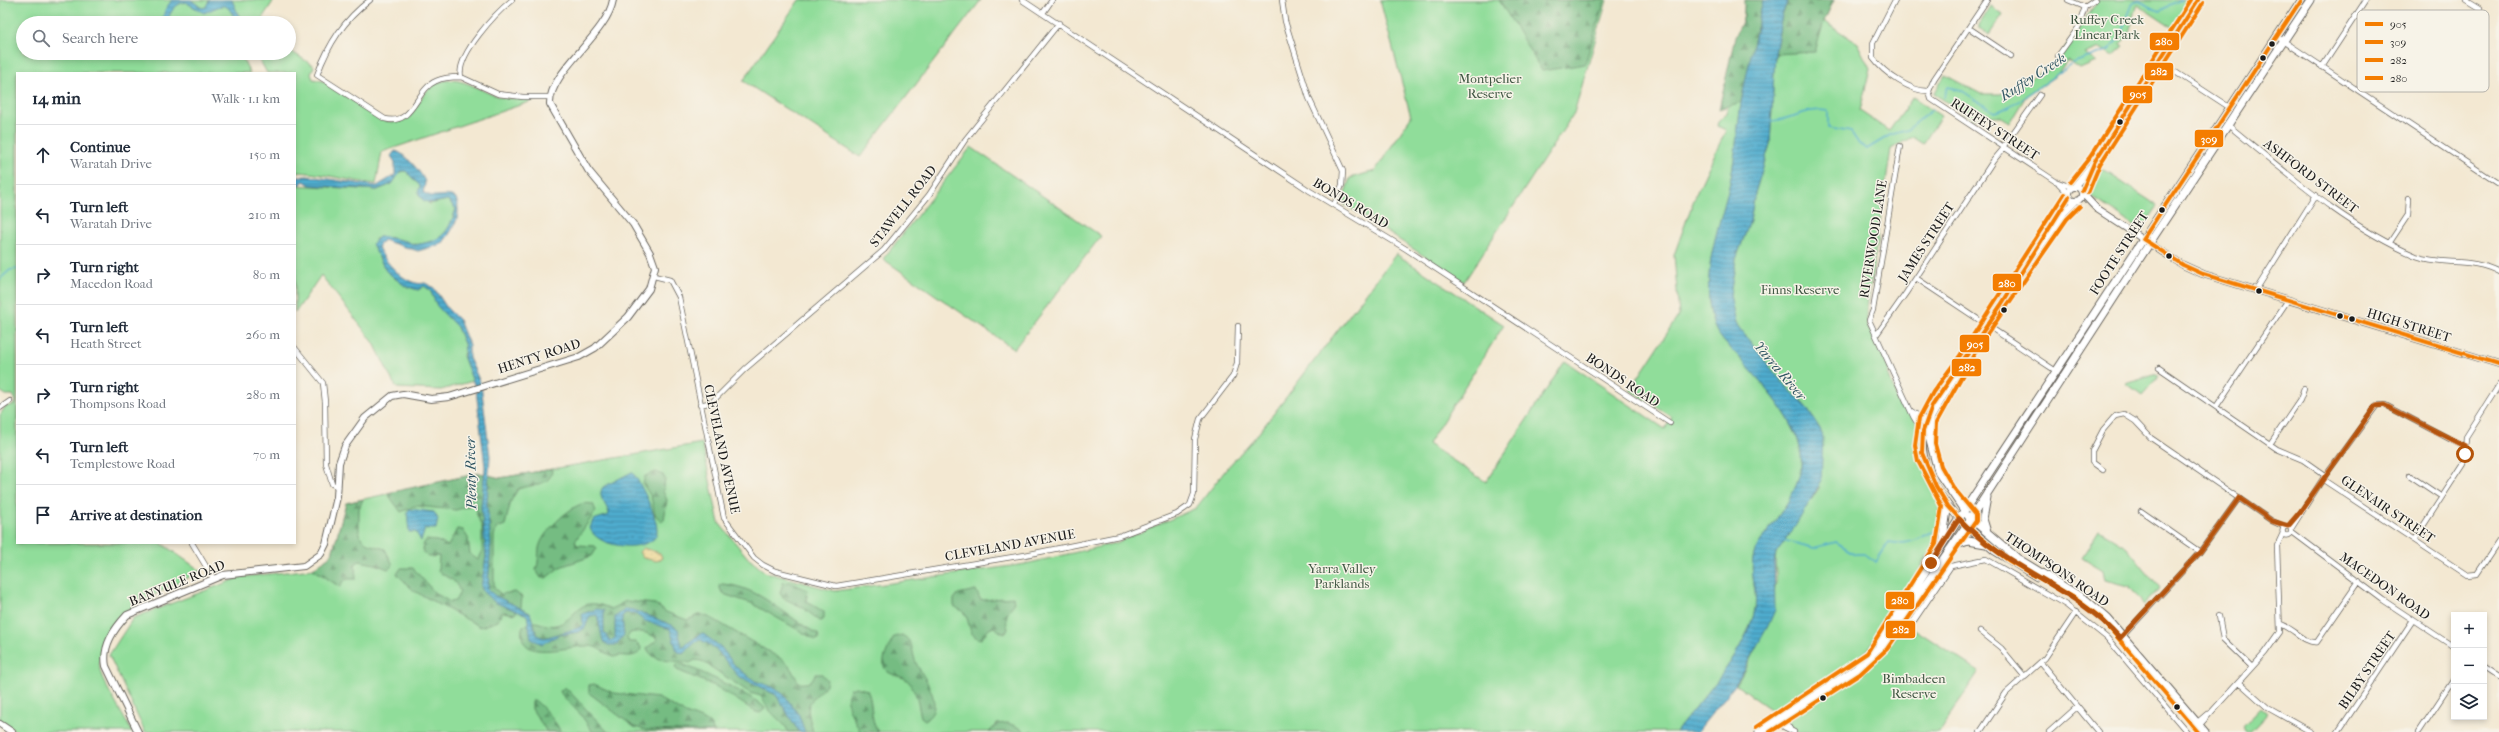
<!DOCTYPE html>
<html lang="en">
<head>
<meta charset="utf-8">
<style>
  :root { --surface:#fff; --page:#f6f6f7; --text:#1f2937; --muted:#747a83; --line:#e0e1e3 }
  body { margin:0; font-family:"IM FELL French Canon",serif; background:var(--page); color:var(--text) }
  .controls { position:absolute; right:12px; bottom:12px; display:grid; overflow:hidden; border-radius:0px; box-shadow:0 2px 6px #0003 }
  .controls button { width:36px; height:36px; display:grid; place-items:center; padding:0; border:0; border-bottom:1px solid var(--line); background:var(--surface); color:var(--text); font:20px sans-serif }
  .stop { position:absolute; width:12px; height:12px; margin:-9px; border:3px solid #b45309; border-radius:50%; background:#fff }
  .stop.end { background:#b45309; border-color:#fff; box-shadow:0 1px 4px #0008 }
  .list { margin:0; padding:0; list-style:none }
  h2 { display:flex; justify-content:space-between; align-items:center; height:52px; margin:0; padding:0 16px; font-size:17px }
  h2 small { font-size:13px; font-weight:400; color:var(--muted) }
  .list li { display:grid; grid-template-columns:26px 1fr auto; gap:12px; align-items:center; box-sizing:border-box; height:60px; padding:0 16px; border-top:1px solid var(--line) }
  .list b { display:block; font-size:15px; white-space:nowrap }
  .list p { margin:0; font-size:13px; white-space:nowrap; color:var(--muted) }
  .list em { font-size:13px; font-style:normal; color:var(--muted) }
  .icon { flex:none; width:22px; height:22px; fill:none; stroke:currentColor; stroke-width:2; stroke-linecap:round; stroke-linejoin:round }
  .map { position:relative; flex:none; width:2499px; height:732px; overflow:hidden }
  .search { position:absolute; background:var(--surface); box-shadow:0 2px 6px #0003; left:16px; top:16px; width:280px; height:44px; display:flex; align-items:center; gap:10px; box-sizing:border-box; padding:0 14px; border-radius:22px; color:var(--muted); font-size:15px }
  .panel { position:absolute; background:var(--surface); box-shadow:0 2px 6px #0003; left:16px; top:72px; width:280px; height:472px; border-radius:0px }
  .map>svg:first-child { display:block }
</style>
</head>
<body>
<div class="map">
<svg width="2499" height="732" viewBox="0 0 2499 732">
  <defs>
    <pattern id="forest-firs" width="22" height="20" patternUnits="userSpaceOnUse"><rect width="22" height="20" fill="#74bc82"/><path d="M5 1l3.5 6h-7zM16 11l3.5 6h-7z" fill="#5e986a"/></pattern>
    <pattern id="sand-dots" width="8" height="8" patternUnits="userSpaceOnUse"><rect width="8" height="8" fill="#eeda9e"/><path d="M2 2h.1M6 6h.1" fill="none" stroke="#ccba88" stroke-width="1.8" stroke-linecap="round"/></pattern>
    <pattern id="water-rules" width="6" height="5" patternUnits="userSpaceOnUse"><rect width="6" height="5" fill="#50acce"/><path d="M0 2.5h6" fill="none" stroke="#428ba6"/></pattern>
  </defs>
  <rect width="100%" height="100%" fill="#f7f3e8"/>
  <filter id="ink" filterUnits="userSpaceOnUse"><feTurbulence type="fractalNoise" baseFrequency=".025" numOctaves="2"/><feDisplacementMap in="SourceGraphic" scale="8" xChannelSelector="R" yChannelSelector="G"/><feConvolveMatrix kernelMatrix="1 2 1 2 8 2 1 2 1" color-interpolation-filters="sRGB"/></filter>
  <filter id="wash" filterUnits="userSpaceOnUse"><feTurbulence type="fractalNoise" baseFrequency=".012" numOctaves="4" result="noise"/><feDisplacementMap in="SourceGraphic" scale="16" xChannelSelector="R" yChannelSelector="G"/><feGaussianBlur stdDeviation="0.9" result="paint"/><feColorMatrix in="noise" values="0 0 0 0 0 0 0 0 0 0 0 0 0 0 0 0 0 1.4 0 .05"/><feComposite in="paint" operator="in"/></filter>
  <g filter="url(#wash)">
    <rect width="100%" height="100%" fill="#f3e8d2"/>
    <!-- green -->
    <path fill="#90dd9a" stroke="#567c5b" d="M0 0H274L259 23H23V53H240L250 73H17V543H161L201 571C163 591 93 617 100 670 101 680 126 720 132 732H17L0 720V415L5 407 13 405 16 402 13 395H6L0 391Z
      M799 0H981L860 157 743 81Z
      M1380 0H1607L1574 113 1464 282 1344 204 1343 199 1350 178 1375 171 1411 117Z
      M1745 0H1763C1756 34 1747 69 1741 103 1737 132 1735 162 1728 191 1718 230 1706 261 1709 302 1710 310 1711 318 1714 326 1719 338 1730 348 1739 357 1758 379 1780 401 1793 428 1813 468 1794 494 1771 527 1766 535 1759 542 1755 551 1747 572 1760 593 1754 614 1740 660 1704 695 1676 732H145L109 655 133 618 241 577 313 569 332 554 346 503 480 473 500 478 702 443 719 523 748 558 765 572 835 591 1025 564 1116 543 1196 508 1228 467 1258 434 1396 254 1504 325 1428 444 1486 482 1565 361 1665 429 1672 417 1630 390 1679 315 1674 255 1696 194 1726 130 1717 126 1718 122 1727 113C1729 74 1743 38 1745 0Z
      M1788 0H1834L1824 21 1857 43 1870 68 1860 111 1889 131 1913 97 1941 116 1923 144 1912 137 1891 149 1867 307V324L1890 370 1888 373 1900 408 1904 407 1919 426V448L1923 465 1946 506 1938 542 1868 650 1776 713 1736 685C1755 652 1770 622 1776 583 1777 573 1774 563 1776 553L1819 488 1820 429 1806 407 1777 376 1736 324 1730 295 1736 259 1750 221 1755 193 1770 144 1775 54Z
      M2098 0H2191L2174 28 2138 4 2129 32 2121 44 2124 46 2113 56 2100 48 2085 54 2096 62 2080 69 2067 60 2057 75 2026 96 2010 122 2000 116H1978L1975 120 1934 94 1945 75 1981 94H2001L2043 71H2047L2054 65Z
      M1991 6 2003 14 1989 35 1979 28V25Z
      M289 50 314 66 311 74 313 79 323 81 383 120C419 132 414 91 439 82 463 74 482 94 504 98 515 99 527 99 538 99L382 152 376 184C349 181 323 173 295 172V73H267L256 53H289Z
      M971 147 1101 236 1014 349 883 259Z
      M2099 167 2158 206 2141 230 2089 195 2087 187Z
      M401 171H406L420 186 429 204 448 200 456 209C450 227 446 239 425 243 422 244 417 245 413 244 399 240 390 235 375 239 385 272 386 277 418 290L424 286 428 288 457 327 465 346 463 356 473 381 441 390 397 388 393 382 374 343 321 275 295 313V185L377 190 392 184Z
      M2154 374 2159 376 2142 395 2126 383Z
      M2099 530 2127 547 2160 588 2144 605 2129 586 2105 580 2103 570 2082 557Z
      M1905 623 1979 671 1939 732H1798L1791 727 1788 722 1791 717 1873 662 1886 649 1899 628Z
      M2260 708 2267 714 2250 732H2246L2242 727Z"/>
    <!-- forest -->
    <path fill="url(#forest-firs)" stroke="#486c4f" d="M1499 0H1605L1585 64 1542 71Z
      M1744 0H1763L1741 102 1719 109 1735 37 1744 17Z
      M1788 0H1834L1824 21 1815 52 1775 54 1782 15Z
      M552 469C552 487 531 484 518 489L511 501 505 525 497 528 494 536V588L501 594 515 592 522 597 521 607 515 614 503 612 498 621 481 627 414 591 397 574 401 568H413L435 593 450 602 455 601 460 592C453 574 447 581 438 570L439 556 428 557C421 552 421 547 426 540L437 541 448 546 457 529 463 530 468 538 470 554 478 560 482 552V527L477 515 476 504 456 510 415 506 401 512 387 493 480 473 500 478Z
      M656 472 663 475 665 479 663 491 667 500 664 520 661 521 655 515 651 497 643 484 645 476Z
      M363 499 359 509V535L368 544 385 549 393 565 388 569 375 564 359 561 355 565 356 579C347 579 344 578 340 587L313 569 332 554 346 503Z
      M584 503 593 504 596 511 575 541 577 545 595 546 597 548 592 556 560 567 546 578H541L536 570C539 562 538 556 539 548 542 532 569 507 584 503Z
      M789 582 808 590 806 601 824 612V619L820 621 802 607 783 598 780 593 783 583Z
      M722 584C760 586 787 618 818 634L819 639 816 640 751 603 726 595 721 591 719 585Z
      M976 590 980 599 984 600 1013 597 1014 604C1006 612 1005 618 1008 629L1006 633H1002L994 627 989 629 981 639C968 636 971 627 966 616 964 611 958 609 954 606V599L958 594Z
      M626 601 655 604 666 612 687 620 701 614 713 619 783 660 790 667 799 683C808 684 812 682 815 674H822L827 680 826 685C806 707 805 701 813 732H788L786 727 768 709 761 696 750 693 702 661 695 660 690 663C675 659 654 665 647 648L658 639C649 633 640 630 630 633L627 638 629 642H636L641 647 640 652C631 660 623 653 614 657 605 654 598 646 589 646 568 645 517 665 522 628 538 615 540 628 556 625 577 621 577 592 611 609Z
      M902 635C915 642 911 653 917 665 925 679 946 708 925 720L921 717C918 706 917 690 908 681 903 676 894 676 888 672 877 664 890 646 894 637Z
      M679 663C692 667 763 700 765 709L760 713 756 712 717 687 677 670 675 667Z
      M594 684 614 693 658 698 683 712 704 720 710 724 714 732 646 730 634 727 589 693V685Z
      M565 687 608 732H593L581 715 562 695 560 691Z
      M856 687 867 690C874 703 869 718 878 732H860C855 717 842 706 850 689Z
      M534 700C540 703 560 726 560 732H547L532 709V701Z
      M1008 723 1022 729 1023 732H989L997 724Z"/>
    <!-- sand -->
    <path fill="url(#sand-dots)" stroke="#857b5d" d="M643 548 660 553 662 558 657 561 643 558 639 552Z"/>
    <!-- water -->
    <path fill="url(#water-rules)" stroke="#366475" d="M172 0H191L202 8 206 7 209 0H232L242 23H237C226 0 225 4 204 13L185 2C174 5 170 12 167 23H161L166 8Z
      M1763 0H1788L1782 15 1775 54 1770 144 1755 193 1750 221 1736 259 1730 295 1736 324 1777 376 1806 407 1820 429 1823 437 1821 482 1796 525 1776 553 1774 562 1775 610 1768 626 1735 685 1697 732H1676C1704 695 1740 660 1754 614 1760 593 1747 572 1755 551 1759 542 1766 535 1771 527 1794 494 1813 468 1793 428 1780 401 1758 379 1739 357 1730 348 1719 338 1714 326 1711 318 1710 310 1709 302 1706 260 1718 230 1728 191 1735 162 1737 132 1741 103 1747 69 1756 34 1763 0Z
      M395 151C404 152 423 174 425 182 425 185 424 189 423 192 434 201 444 191 456 198 462 217 454 228 442 244L418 251 383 240 378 247C384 261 407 288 425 283L434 288 447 308 459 320 469 345V358L481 384 490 456 487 505 491 542 488 589 494 595 530 613 537 635 544 638 578 628 583 625 582 614 597 609 604 610V632L610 641 615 638V617L626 609 634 610 672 625 678 629 682 647 702 633 721 647 736 667 755 681 776 688 784 695 799 715 805 732H799L776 695 738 676 715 648 699 639 683 654 677 651 670 629 645 621 635 614 626 613 622 616 624 635 617 645H608L603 641 597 615 590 616 585 628 579 632 559 635 542 644 531 639 527 615 496 603 484 593 481 587 486 556 481 507 485 467 476 390 464 358 465 346 457 327 437 306 430 290 424 286 418 290 405 286 386 271 372 244 380 236 406 241 415 245C442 240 447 236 456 209L448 200C435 202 423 207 418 192L420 186 406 171H401L392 184 377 190 310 185 304 181 300 185H295V177L307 176 377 186 395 175V162L391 156Z
      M632 472C640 481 662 525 656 536 647 552 597 549 590 528L593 520 609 515C608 504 596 498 603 487Z
      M410 509 434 512 438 519 436 529H425L421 541 416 532H409L407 512Z"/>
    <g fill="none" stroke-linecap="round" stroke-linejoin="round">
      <!-- stream -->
      <path stroke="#50acce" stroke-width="1.5" d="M1944 97 1948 87 1961 90 1994 112 2010 107 2073 63 2109 50 2119 38 2133 3 2139 1 2159 11 2181 0
        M1770 121C1791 120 1808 107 1828 111V128L1851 132 1859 144 1867 149 1890 135 1907 130 1933 109
        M0 279 10 270 17 269
        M1783 540 1814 548 1836 542 1855 554H1865L1876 562 1889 542C1909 546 1921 538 1939 528"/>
    </g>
  </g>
  <g filter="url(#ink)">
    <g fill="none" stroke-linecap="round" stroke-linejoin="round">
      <defs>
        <path id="street" d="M370 0C344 20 329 43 317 75L385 119C414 126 415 90 436 81 444 77 453 77 461 77
          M512 0C496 13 456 55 461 77L498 94 523 97H550
          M1022 0 1310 191 1406 249 1670 423
          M1282 0 1285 21 1309 98 1343 171 1342 185 1334 205
          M1895 0 1873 43V58C1884 73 1911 92 1929 91
          M1987 0 1934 79 1929 91 1931 99 2055 181 2071 187
          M2068 0 2085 7
          M2467 0 2480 8
          M1043 13 1052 0
          M2356 15 2410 51 2419 54
          M1969 28 2011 56
          M2276 36 2499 184
          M2058 56 2078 28 2085 7 2095 0
          M2160 62 2229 107
          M2322 67 2366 0
          M2228 125C2287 173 2345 226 2416 256 2442 266 2471 257 2499 272
          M1900 146 1873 310 1869 320 1913 416 1916 421 1924 423
          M2003 147 2040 95
          M2059 184 2068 193
          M2390 242 2408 215 2409 199
          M654 276 670 280 679 297 724 518 754 558 763 565 775 571 836 586 1025 555 1119 536 1177 514 1190 505 1194 494 1195 439 1200 419 1233 376 1237 363 1238 326
          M1916 278 2056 371
          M2256 290 2316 195
          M1877 334 1906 293 1993 161 2004 148
          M295 348 323 383 325 402 326 464 332 484 338 487
          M2159 368 2277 449 2303 460 2323 474 2325 481 2467 575 2477 574 2499 541
          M700 405 712 402 745 369 884 250 929 195 965 140 1059 23
          M2216 407 2288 300
          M0 408 10 401
          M1911 411 1925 420
          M2270 444 2300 400 2304 389
          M2103 470 2092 462V451L2103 430 2115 416 2124 414 2135 421 2151 438 2272 521 2285 527
          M2409 475 2442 497
          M2141 511 2200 552
          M2282.5 531a4.5 4.5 0 1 1 9 0a4.5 4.5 0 1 1-9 0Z
          M2291 529 2324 477 2377 405H2385L2465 447
          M2291 531 2383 600 2454 647
          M2414 540 2464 463 2466 437 2499 385
          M192 543 213 578
          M2219 616 2223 639 2252 667
          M1902 620 1913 622 1951 566 1986 559 2066 605 2107 638 2187 732
          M2280 624C2293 627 2304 644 2317 642L2359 581
          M1980 631 2001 648 2025 677
          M2122 637 2200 552 2239 498
          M2041 663 2098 732
          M2484 667 2499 677
          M2239 682 2268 708 2311 732
          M1782 717 1790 729
          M1778 719 1784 727 1794 732
          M2193 726 2207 714
          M2196 729 2265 653 2280 632 2277 546 2283 533
          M1980 732 2006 693 2045 658 2076 612
          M2049 732 2077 707
          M2338 732 2413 620
          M2419 732 2454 679"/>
        <path id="secondary" d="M2075 186 2095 161 2198 0
          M2068 194a7 7 0 1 1 14 0a7 7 0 1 1-14 0Z
          M2082 191 2090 172
          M2082 193 2097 209 2143 239
          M2150 244 2183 265 2203 274 2499 364
          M2032 254 2069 197
          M1943 389C1907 438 1923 476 1959 519
          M1964 511 1938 473 1929 439 1931 418 1964 360 2018 278 2064 213 2076 201
          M1943 542 1948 506
          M0 724 12 732
          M138 732 106 666C102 646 114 629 127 615L223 575 304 566 321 554 326 544 337 497 339 463 345 446 365 418 392 396 403 394 431 399 449 397 579 357 595 348 628 317 649 289 655 267 650 253 633 224 588 170 550 104C549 71 607 35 613 0"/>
        <path id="primary" d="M1968 516 2017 558 2086 600 2108 619 2205 732
          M1964 524 1995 551 2037 577
          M1987 532 1983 519 1987 497
          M1954 546 1968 541 1986 544
          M1879 644 1964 511 2301 0
          M1759 732 1856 669 1887 640 1966 526 2155 235 2311 0"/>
      </defs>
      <!-- street casing -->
      <use href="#street" stroke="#67635c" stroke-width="6"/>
      <!-- secondary casing -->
      <use href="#secondary" stroke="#67635c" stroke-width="8"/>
      <!-- primary casing -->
      <use href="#primary" stroke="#67635c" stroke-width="9"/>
      <!-- street -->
      <use href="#street" stroke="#fff" stroke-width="4.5"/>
      <!-- secondary -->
      <use href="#secondary" stroke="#fff" stroke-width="6"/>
      <!-- primary -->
      <use href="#primary" stroke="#fff" stroke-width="7"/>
      <defs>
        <path id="bus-1" d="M2082 191 2095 161 2198 0
          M2069 197 2001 305 1932 406 1923 431 1922 453 1936 486 1948 506 1966 526 2008 560 2074 598 2101 618 2198 732"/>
        <path id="bus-2" d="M2301 0 2143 239 2183 265 2203 274 2499 364"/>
        <path id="bus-3" d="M2088 193 2100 164 2203 3
          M1770 732 1860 674 1887 649 1976 521V515L1953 487 1941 466 1935 444 1936 423 1977 349 2067 219 2080 206"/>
        <path id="bus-4" d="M2070 182 2090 157 2191 0
          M1756 727 1867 653 1936 544 1942 507 1918 461 1915 445 1919 418 1933 392 1959 357 2064 194"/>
      </defs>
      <!-- bus-1 casing -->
      <use href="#bus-1" stroke="#f7f3e8" stroke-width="7"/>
      <!-- bus-2 casing -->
      <use href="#bus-2" stroke="#f7f3e8" stroke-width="7"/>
      <!-- bus-3 casing -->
      <use href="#bus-3" stroke="#f7f3e8" stroke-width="7"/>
      <!-- bus-4 casing -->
      <use href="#bus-4" stroke="#f7f3e8" stroke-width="7"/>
      <!-- bus-1 -->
      <use href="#bus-1" stroke="#f47d01" stroke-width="4"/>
      <!-- bus-2 -->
      <use href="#bus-2" stroke="#f47d01" stroke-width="4"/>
      <!-- bus-3 -->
      <use href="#bus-3" stroke="#f47d01" stroke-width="4"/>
      <!-- bus-4 -->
      <use href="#bus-4" stroke="#f47d01" stroke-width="4"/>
    </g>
  </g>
  <g fill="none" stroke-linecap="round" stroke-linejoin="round" filter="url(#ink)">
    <!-- route -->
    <path stroke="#b45309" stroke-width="5" d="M1931 563 1959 519C2006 569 2075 587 2120 638L2200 552 2239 498 2272 521 2288 526 2300 512 2375 406 2384 405 2465 446V454"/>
  </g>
  <!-- markers -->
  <g fill="#1c1c1c" stroke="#f7f3e8" stroke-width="1.5">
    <circle cx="2272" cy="44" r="3.5"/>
    <circle cx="2263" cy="58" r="3.5"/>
    <circle cx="2120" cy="122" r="3.5"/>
    <circle cx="2162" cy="210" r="3.5"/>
    <circle cx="2169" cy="256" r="3.5"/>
    <circle cx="2259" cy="291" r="3.5"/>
    <circle cx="2004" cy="310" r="3.5"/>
    <circle cx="2340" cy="316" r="3.5"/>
    <circle cx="2352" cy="319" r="3.5"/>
    <circle cx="1823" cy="698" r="3.5"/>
    <circle cx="2177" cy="707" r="3.5"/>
  </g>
  <g text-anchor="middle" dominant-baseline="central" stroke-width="3" stroke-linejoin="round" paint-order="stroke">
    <!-- park labels -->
    <g font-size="13" fill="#3f5642" stroke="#f7f3e8">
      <text x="2107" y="19">Ruffey Creek<tspan x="2107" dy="15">Linear Park</tspan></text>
      <text x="1490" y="78">Montpelier<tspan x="1490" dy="15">Reserve</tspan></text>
      <text x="1800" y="289">Finns Reserve</text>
      <text x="1342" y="568">Yarra Valley<tspan x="1342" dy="15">Parklands</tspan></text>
      <text x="1914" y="678">Bimbadeen<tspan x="1914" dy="15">Reserve</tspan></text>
    </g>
    <!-- street labels -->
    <g font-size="13" fill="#1c1c1c" stroke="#f7f3e8">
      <text transform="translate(1995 129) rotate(33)">RUFFEY STREET</text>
      <text transform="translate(2311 176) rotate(37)">ASHFORD STREET</text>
      <text transform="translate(1351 203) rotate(31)">BONDS ROAD</text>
      <text transform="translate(903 206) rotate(-52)">STAWELL ROAD</text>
      <text transform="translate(1873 239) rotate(-81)">RIVERWOOD LANE</text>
      <text transform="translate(1926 242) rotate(-57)">JAMES STREET</text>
      <text transform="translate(2119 253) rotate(-57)">FOOTE STREET</text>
      <text transform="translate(2409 325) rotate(17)">HIGH STREET</text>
      <text transform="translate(539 356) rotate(-18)">HENTY ROAD</text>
      <text transform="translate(1623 380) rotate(34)">BONDS ROAD</text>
      <text transform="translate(722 449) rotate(78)">CLEVELAND AVENUE</text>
      <text transform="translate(2388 509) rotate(34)">GLENAIR STREET</text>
      <text transform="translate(1010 545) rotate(-10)">CLEVELAND AVENUE</text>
      <text transform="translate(2057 569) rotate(34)">THOMPSONS ROAD</text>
      <text transform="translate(177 583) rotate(-22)">BANYULE ROAD</text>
      <text transform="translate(2385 586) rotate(35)">MACEDON ROAD</text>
      <text transform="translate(2367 670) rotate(-56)">BILBY STREET</text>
    </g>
    <!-- water labels -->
    <g font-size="14" font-style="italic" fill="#315663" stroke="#f7f3e8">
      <text transform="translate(2033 77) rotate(-33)">Ruffey Creek</text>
      <text transform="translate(1780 371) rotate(50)">Yarra River</text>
      <text transform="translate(471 473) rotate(-91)">Plenty River</text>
    </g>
  </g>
  <!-- legend -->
  <rect x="2357" y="10" width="132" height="82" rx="6" fill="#f7f3e8" stroke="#b5b2ab" stroke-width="1"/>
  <rect x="2365" y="22" width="18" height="4" fill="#f47d01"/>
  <rect x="2365" y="40" width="18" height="4" fill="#f47d01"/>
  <rect x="2365" y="58" width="18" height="4" fill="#f47d01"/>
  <rect x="2365" y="76" width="18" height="4" fill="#f47d01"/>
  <g font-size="11" fill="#1c1c1c">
    <text x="2390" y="28">905</text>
    <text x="2390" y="46">309</text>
    <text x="2390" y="64">282</text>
    <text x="2390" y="82">280</text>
  </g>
  <g stroke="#f7f3e8" stroke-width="1.5">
    <rect x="2149" y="32" width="31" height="19" rx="4" fill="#f47d01"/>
    <rect x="2144" y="62" width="30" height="19" rx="4" fill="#f47d01"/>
    <rect x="2122" y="85" width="31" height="19" rx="4" fill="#f47d01"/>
    <rect x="2194" y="129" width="30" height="19" rx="4" fill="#f47d01"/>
    <rect x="1992" y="273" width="30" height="19" rx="4" fill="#f47d01"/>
    <rect x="1959" y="334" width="31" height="19" rx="4" fill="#f47d01"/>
    <rect x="1951" y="358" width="31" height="19" rx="4" fill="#f47d01"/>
    <rect x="1885" y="591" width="30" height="19" rx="4" fill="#f47d01"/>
    <rect x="1885" y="620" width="31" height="19" rx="4" fill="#f47d01"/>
  </g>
  <g font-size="11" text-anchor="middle" font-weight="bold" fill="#fff">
    <text x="2164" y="45">280</text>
    <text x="2159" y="75">282</text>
    <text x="2138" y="98">905</text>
    <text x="2209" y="143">309</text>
    <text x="2007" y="287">280</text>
    <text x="1975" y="348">905</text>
    <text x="1967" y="371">282</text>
    <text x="1900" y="604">280</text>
    <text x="1901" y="633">282</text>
  </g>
</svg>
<div class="controls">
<button>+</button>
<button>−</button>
<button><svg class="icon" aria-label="layers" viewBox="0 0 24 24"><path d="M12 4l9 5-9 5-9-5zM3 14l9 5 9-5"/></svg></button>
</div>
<div class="stop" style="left:2465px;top:454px"></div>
<div class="stop end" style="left:1931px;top:563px"></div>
<div class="search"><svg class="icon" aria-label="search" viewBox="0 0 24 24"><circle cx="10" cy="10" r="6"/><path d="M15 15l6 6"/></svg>Search here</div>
<section class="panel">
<h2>14 min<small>Walk · 1.1 km</small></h2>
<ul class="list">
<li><svg class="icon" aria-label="ahead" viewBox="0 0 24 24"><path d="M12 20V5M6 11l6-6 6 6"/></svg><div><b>Continue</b><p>Waratah Drive</p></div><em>150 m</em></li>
<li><svg class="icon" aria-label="left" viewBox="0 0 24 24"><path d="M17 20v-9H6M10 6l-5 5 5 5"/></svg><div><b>Turn left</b><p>Waratah Drive</p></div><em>210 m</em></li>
<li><svg class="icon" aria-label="right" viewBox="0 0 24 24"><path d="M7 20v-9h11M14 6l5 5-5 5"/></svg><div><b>Turn right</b><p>Macedon Road</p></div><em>80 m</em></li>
<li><svg class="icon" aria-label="left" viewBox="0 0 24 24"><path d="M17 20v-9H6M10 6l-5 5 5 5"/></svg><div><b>Turn left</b><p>Heath Street</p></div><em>260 m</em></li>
<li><svg class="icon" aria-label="right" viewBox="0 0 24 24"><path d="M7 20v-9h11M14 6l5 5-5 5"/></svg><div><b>Turn right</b><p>Thompsons Road</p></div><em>280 m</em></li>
<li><svg class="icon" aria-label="left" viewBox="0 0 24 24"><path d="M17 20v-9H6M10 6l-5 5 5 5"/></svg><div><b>Turn left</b><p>Templestowe Road</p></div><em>70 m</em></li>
<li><svg class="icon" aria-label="arrive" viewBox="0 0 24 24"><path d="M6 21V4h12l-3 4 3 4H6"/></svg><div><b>Arrive at destination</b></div></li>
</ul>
</section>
</div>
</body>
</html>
